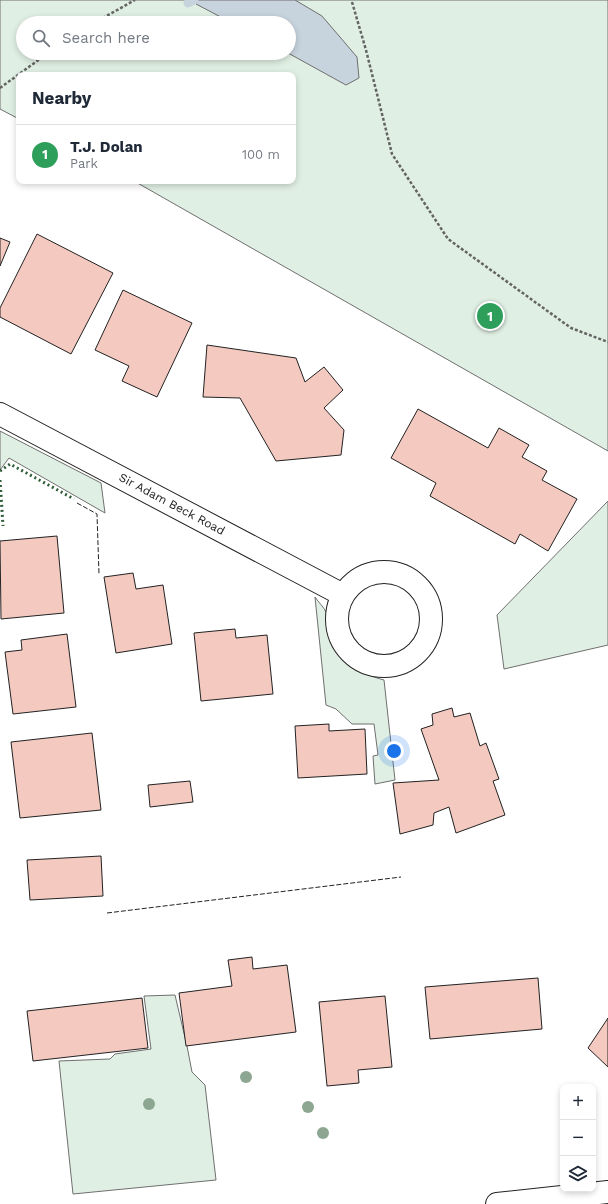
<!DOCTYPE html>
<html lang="en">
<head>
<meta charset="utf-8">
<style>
  :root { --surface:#fff; --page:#f2f2f3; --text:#1f2937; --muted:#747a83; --line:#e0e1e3; --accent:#c62828 }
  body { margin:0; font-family:"Work Sans",sans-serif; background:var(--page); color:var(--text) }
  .controls { position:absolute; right:12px; bottom:12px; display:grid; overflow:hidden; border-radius:8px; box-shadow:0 2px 6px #0003 }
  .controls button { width:36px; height:36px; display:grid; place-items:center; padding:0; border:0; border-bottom:1px solid var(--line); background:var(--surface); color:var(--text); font:20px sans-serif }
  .you { position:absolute; left:394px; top:751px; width:14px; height:14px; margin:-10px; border:3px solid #fff; border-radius:50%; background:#1a73e8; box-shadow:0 0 0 6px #1a73e833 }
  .badge { display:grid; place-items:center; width:26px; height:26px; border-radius:50%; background:var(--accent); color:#fff; font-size:13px; font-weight:700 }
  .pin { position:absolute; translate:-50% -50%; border:2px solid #fff; box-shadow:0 1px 4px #0006 }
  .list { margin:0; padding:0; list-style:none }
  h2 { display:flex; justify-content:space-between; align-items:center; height:52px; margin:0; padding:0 16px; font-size:17px }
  h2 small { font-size:13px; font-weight:400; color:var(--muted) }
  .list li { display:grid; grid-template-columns:26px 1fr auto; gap:12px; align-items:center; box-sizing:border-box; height:60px; padding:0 16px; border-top:1px solid var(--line) }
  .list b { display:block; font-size:15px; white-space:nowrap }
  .list p { margin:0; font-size:13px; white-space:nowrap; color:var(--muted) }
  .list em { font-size:13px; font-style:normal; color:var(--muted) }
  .icon { flex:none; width:22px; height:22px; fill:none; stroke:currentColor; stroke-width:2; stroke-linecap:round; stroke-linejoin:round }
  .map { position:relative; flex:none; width:608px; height:1204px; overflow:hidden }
  .search { position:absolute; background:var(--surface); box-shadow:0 2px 6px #0003; left:16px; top:16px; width:280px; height:44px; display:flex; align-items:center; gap:10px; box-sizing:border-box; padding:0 14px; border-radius:22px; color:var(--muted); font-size:15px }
  .panel { position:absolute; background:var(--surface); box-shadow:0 2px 6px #0003; left:16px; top:72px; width:280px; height:112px; border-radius:8px }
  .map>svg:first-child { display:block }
</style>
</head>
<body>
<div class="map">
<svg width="608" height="1204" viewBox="0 0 608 1204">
  <rect width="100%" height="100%" fill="#fff"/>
  <!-- green -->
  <path fill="#e0efe3" stroke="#6f6f6f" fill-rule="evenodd" d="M0 0H608V451L134 181H293V75H19V119L0 109ZM23 23H289V53H23Z
    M0 431 101 483 105 513 9 458 0 470Z
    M608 501V645L504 669 497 615Z
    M315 597C318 602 324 607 326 612 329 619 328 627 330 634 339 661 358 673 384 680L395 780 375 784 373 756 378 755 374 724H352L336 709 326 705Z
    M175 995 187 1046 192 1072 205 1085 216 1180 73 1194 59 1061 110 1059 115 1054 151 1049 144 996Z"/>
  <!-- water -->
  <path fill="#c7d3dd" stroke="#6f6f6f" d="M197 0H295L322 16 357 57 359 78 346 85 288 53 289 23H232L196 4Z"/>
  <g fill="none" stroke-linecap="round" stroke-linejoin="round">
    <!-- stream -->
    <path stroke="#c7d3dd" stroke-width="9" d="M188 3 194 0"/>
  </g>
  <!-- building -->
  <path fill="#f3c9c0" stroke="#222" d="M37 234 113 273 71 354 0 317V308Z
    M0 238 10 242 0 266Z
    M123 290 192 323 157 397 122 381 129 366 95 350Z
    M207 345 296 358 305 382 324 367 343 390 324 408 344 430 341 455 276 461 240 398 203 397Z
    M418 409 488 448 499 428 529 445 522 457 547 471 542 480 577 499 548 551 520 534 515 544 430 496 436 483 391 458Z
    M57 536 64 613 1 619 0 541Z
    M133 573 136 589 163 585 172 644 116 653 104 577Z
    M235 629 236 638 267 635 273 694 201 701 194 633Z
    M67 634 76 707 13 714 5 652 22 650 21 640Z
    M452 708 454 717 470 713 480 746 486 743 499 779 493 781 505 815 456 833 449 807 434 813 433 825 400 834 393 783 439 780 421 729 433 725 432 714Z
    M329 724V731L365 729 367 774 298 778 295 726Z
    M92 733 101 810 20 818 11 742Z
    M190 781 193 802 150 807 148 785Z
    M101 856 103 896 30 900 27 860Z
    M252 957 253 969 287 965 296 1032 186 1046 179 993 232 986 228 960Z
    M538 978 542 1029 430 1039 425 987Z
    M385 996 392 1067 358 1070 359 1083 327 1086 319 1002Z
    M142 998 148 1048 33 1061 27 1011Z
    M608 1018V1067L588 1048Z"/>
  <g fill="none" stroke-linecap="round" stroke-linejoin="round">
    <defs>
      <path id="minor" d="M0 414 343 595
        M337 619a47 47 0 1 1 94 0a47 47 0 1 1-94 0Z"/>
      <path id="tertiary" d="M497 1204 608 1192"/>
    </defs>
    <!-- minor casing -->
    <use href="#minor" stroke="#222" stroke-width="24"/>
    <!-- tertiary casing -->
    <use href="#tertiary" stroke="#222" stroke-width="24"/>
    <!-- path -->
    <path stroke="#646464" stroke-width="2.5" stroke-dasharray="3 2" stroke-linecap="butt" d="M352 2 366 50 392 154 448 239 571 328 608 342
      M94 23 135 0
      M0 88 48 53"/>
    <!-- minor -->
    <use href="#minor" stroke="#fff" stroke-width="22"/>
    <!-- tertiary -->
    <use href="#tertiary" stroke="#fff" stroke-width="22"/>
    <!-- hedge -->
    <path stroke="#2f5e38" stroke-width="3" stroke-dasharray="2 3" stroke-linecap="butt" d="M0 471 10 464 74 499
      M0 480 3 526"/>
    <!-- fence -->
    <path stroke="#222" stroke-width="1" stroke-dasharray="5 2" stroke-linecap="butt" d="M77 503 97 514 99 574
      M107 913 401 877"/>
  </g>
  <!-- trees -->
  <g fill="#8da692">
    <circle cx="246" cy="1077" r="6"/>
    <circle cx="149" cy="1104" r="6"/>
    <circle cx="308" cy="1107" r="6"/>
    <circle cx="323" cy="1133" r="6"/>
  </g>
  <g text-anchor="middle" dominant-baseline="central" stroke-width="3" stroke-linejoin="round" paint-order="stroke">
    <!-- street labels -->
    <g font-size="12" fill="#222" stroke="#fff">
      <text transform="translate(172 504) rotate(28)">Sir Adam Beck Road</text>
    </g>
  </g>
</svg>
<div class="controls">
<button>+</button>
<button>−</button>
<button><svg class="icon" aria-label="layers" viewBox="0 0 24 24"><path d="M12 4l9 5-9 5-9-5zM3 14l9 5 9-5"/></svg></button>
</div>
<div class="you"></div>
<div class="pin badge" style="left:490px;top:316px;background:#2e9e5b">1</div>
<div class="search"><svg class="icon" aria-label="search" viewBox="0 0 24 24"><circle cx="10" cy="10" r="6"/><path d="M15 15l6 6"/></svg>Search here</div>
<section class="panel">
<h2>Nearby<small></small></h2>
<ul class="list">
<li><span class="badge" style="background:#2e9e5b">1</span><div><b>T.J. Dolan</b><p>Park</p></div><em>100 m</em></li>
</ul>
</section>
</div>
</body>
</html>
